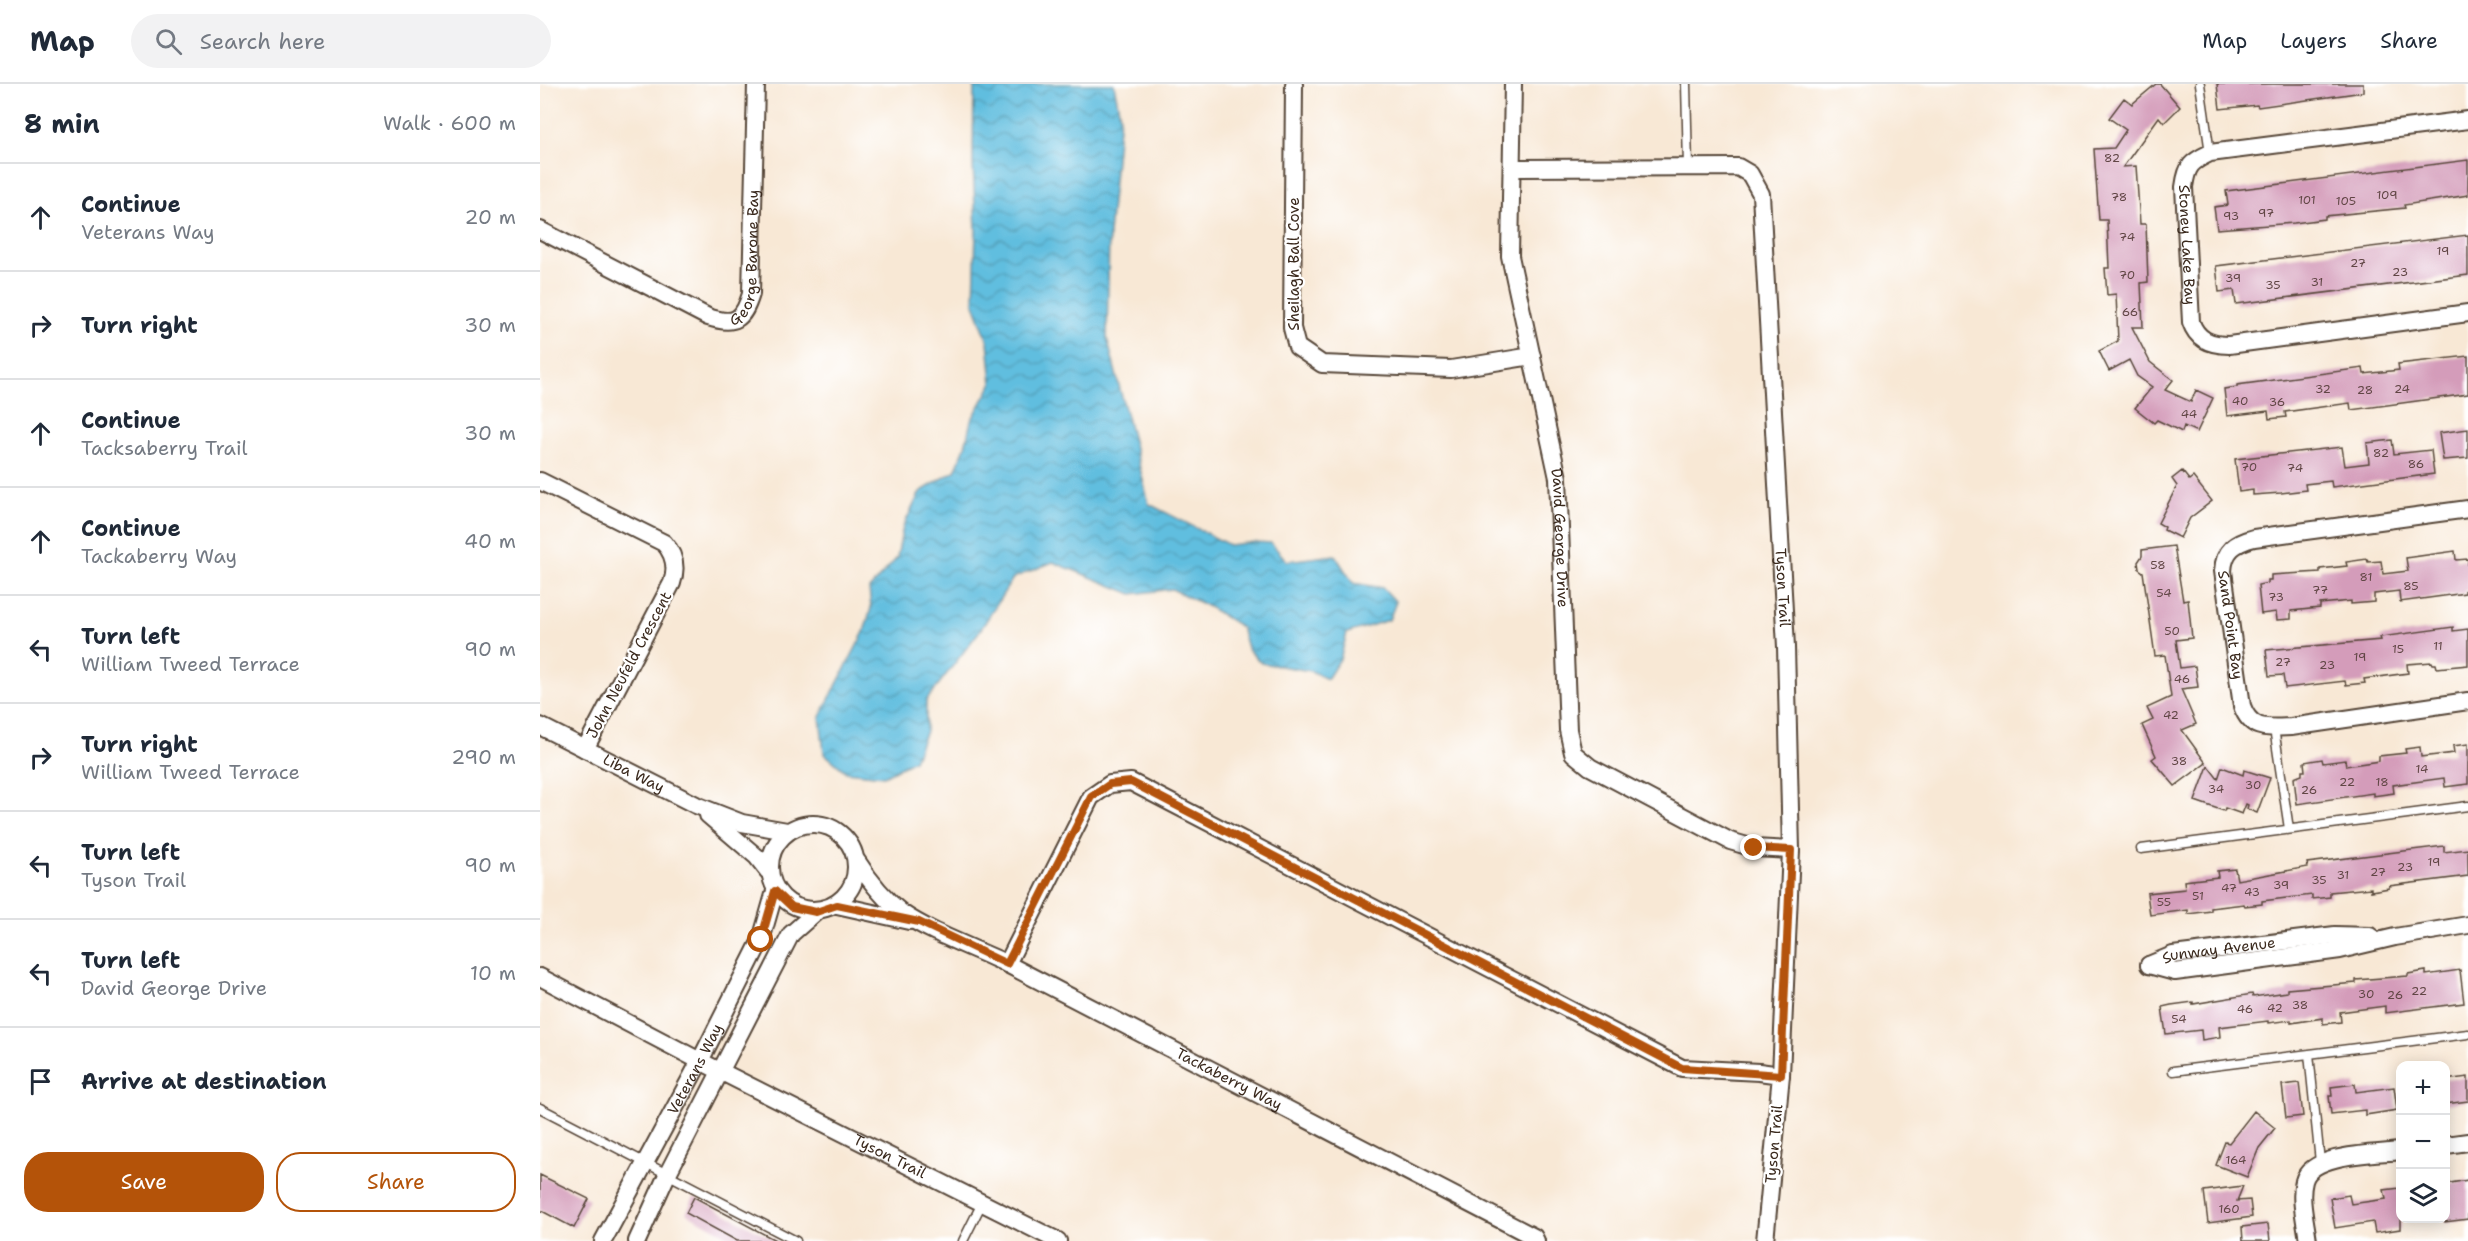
<!DOCTYPE html>
<html lang="en">
<head>
<meta charset="utf-8">
<style>
  :root { --surface:#fff; --page:#f2f2f3; --text:#1f2937; --muted:#747a83; --line:#e0e1e3; --accent:#b45309 }
  body { margin:0; font-family:"Shantell Sans",sans-serif; background:var(--page); color:var(--text) }
  .controls { position:absolute; right:18px; bottom:18px; display:grid; overflow:hidden; border-radius:12px; box-shadow:0 3px 15px #0003 }
  .controls button { width:54px; height:54px; display:grid; place-items:center; padding:0; border:0; border-bottom:2px solid var(--line); background:var(--surface); color:var(--text); font:30px sans-serif }
  .stop { position:absolute; width:18px; height:18px; margin:-14px; border:4px solid #b45309; border-radius:50%; background:#fff }
  .stop.end { background:#b45309; border-color:#fff; box-shadow:0 2px 6px #0008 }
  .list { margin:0; padding:0; list-style:none }
  h2 { display:flex; justify-content:space-between; align-items:center; height:78px; margin:0; padding:0 24px; font-size:26px }
  h2 small { font-size:20px; font-weight:400; color:var(--muted) }
  .list li { display:grid; grid-template-columns:39px 1fr auto; gap:18px; align-items:center; box-sizing:border-box; height:108px; padding:0 24px; border-top:2px solid var(--line) }
  .list b { display:block; font-size:22px; white-space:nowrap }
  .list p { margin:0; font-size:20px; white-space:nowrap; color:var(--muted) }
  .list em { font-size:20px; font-style:normal; color:var(--muted) }
  .actions { display:flex; gap:12px; padding:18px 24px }
  .actions a { flex:1; padding:14px 0; border:2px solid var(--accent); border-radius:24px; text-align:center; font-size:21px; color:var(--accent) }
  .actions .main { background:var(--accent); color:#fff }
  .icon { flex:none; width:33px; height:33px; fill:none; stroke:currentColor; stroke-width:2; stroke-linecap:round; stroke-linejoin:round }
  .map { position:relative; flex:none; width:1928px; height:1157px; overflow:hidden }
  header { display:flex; align-items:center; gap:36px; box-sizing:border-box; height:84px; padding:0 30px; background:var(--surface); border-bottom:2px solid var(--line) }
  header strong { font-size:28px }
  nav { display:flex; gap:33px; margin-inline-start:auto; font-size:21px }
  .search { width:420px; height:54px; background:var(--page); display:flex; align-items:center; gap:15px; box-sizing:border-box; padding:0 21px; border-radius:33px; color:var(--muted); font-size:22px }
  main { display:flex }
  aside { flex:1; background:var(--surface) }
  .map>svg:first-child { display:block }
</style>
</head>
<body>
<header>
<strong>Map</strong>
<div class="search"><svg class="icon" aria-label="search" viewBox="0 0 24 24"><circle cx="10" cy="10" r="6"/><path d="M15 15l6 6"/></svg>Search here</div>
<nav><a>Map</a><a>Layers</a><a>Share</a></nav>
</header>
<main>
<aside>
<h2>8 min<small>Walk · 600 m</small></h2>
<ul class="list">
<li><svg class="icon" aria-label="ahead" viewBox="0 0 24 24"><path d="M12 20V5M6 11l6-6 6 6"/></svg><div><b>Continue</b><p>Veterans Way</p></div><em>20 m</em></li>
<li><svg class="icon" aria-label="right" viewBox="0 0 24 24"><path d="M7 20v-9h11M14 6l5 5-5 5"/></svg><div><b>Turn right</b></div><em>30 m</em></li>
<li><svg class="icon" aria-label="ahead" viewBox="0 0 24 24"><path d="M12 20V5M6 11l6-6 6 6"/></svg><div><b>Continue</b><p>Tacksaberry Trail</p></div><em>30 m</em></li>
<li><svg class="icon" aria-label="ahead" viewBox="0 0 24 24"><path d="M12 20V5M6 11l6-6 6 6"/></svg><div><b>Continue</b><p>Tackaberry Way</p></div><em>40 m</em></li>
<li><svg class="icon" aria-label="left" viewBox="0 0 24 24"><path d="M17 20v-9H6M10 6l-5 5 5 5"/></svg><div><b>Turn left</b><p>William Tweed Terrace</p></div><em>90 m</em></li>
<li><svg class="icon" aria-label="right" viewBox="0 0 24 24"><path d="M7 20v-9h11M14 6l5 5-5 5"/></svg><div><b>Turn right</b><p>William Tweed Terrace</p></div><em>290 m</em></li>
<li><svg class="icon" aria-label="left" viewBox="0 0 24 24"><path d="M17 20v-9H6M10 6l-5 5 5 5"/></svg><div><b>Turn left</b><p>Tyson Trail</p></div><em>90 m</em></li>
<li><svg class="icon" aria-label="left" viewBox="0 0 24 24"><path d="M17 20v-9H6M10 6l-5 5 5 5"/></svg><div><b>Turn left</b><p>David George Drive</p></div><em>10 m</em></li>
<li><svg class="icon" aria-label="arrive" viewBox="0 0 24 24"><path d="M6 21V4h12l-3 4 3 4H6"/></svg><div><b>Arrive at destination</b></div></li>
</ul>
<div class="actions"><a class="main">Save</a><a>Share</a></div>
</aside>
<div class="map">
<svg width="1928" height="1157" viewBox="0 0 1928 1157">
  <defs>
    <pattern id="water-waves" width="16" height="10" patternUnits="userSpaceOnUse" patternTransform="scale(1.5)"><rect width="16" height="10" fill="#61bedf"/><path d="M0 5q4-4 8 0t8 0" fill="none" stroke="#519bb4"/></pattern>
  </defs>
  <rect width="100%" height="100%" fill="#fff"/>
  <filter id="ink" filterUnits="userSpaceOnUse"><feTurbulence type="fractalNoise" baseFrequency=".0167" numOctaves="2"/><feDisplacementMap in="SourceGraphic" scale="12" xChannelSelector="R" yChannelSelector="G"/><feConvolveMatrix kernelMatrix="1 2 1 2 8 2 1 2 1" color-interpolation-filters="sRGB"/></filter>
  <filter id="wash" filterUnits="userSpaceOnUse"><feTurbulence type="fractalNoise" baseFrequency=".008" numOctaves="4" result="noise"/><feDisplacementMap in="SourceGraphic" scale="24" xChannelSelector="R" yChannelSelector="G"/><feGaussianBlur stdDeviation="1.35" result="paint"/><feColorMatrix in="noise" values="0 0 0 0 0 0 0 0 0 0 0 0 0 0 0 0 0 1.4 0 .05"/><feComposite in="paint" operator="in"/></filter>
  <g filter="url(#wash)">
    <rect width="100%" height="100%" fill="#f8e8d5"/>
    <!-- water -->
    <path fill="url(#water-waves)" stroke="#4e747e" stroke-width="1.5" d="M434 0H574L580 32 569 150 567 254 609 420 689 461 715 458 731 459 747 477 795 471 813 499 843 504 856 518 849 536 807 549 800 575 787 595 771 587 721 579 707 564 701 543 669 523 632 505 592 510 513 478 473 494 441 545 386 617V647L374 676 344 692 306 688 284 669 280 633 324 548 331 524 329 505 357 474 363 443 380 408 415 387 425 363 431 337 452 300 448 257 434 220 436 146 433 78Z"/>
    <g id="blocks">
      <!-- building -->
      <path fill="#d49cba" d="M1616 0H1620L1640 23 1624 39 1619 33 1583 83 1596 82 1600 140H1606L1608 198 1601 199 1603 243H1592L1610 278 1633 296 1625 306 1651 318 1656 306 1673 314 1657 348 1644 342 1642 348 1617 336 1614 339 1595 324 1612 303 1597 292 1589 276 1569 287 1559 267 1578 257 1576 210 1567 211 1565 184H1569L1567 136H1559L1554 65 1574 64 1586 46 1569 34 1584 14 1592 20Z
        M1677 0H1823V8L1718 23 1717 21 1680 25Z
        M1928 76V111L1864 121 1865 124 1785 132V135L1754 139 1677 145 1674 123 1688 121 1686 107Z
        M1928 151V191L1696 220 1694 206 1679 208 1676 182Z
        M1928 272V310L1811 326 1810 319 1745 328 1746 333 1729 335 1728 327 1687 332 1684 305 1697 303V301L1823 284 1824 290 1859 286 1858 280Z
        M1928 345V374L1903 376 1899 349Z
        M1852 356 1854 370 1891 366 1894 390 1792 403 1791 397 1765 400 1766 406 1741 409 1713 411V406L1699 408 1695 375 1802 363 1805 382 1829 379 1827 359Z
        M1642 387 1649 396 1653 393 1672 417 1650 434 1640 454 1624 446 1625 443 1618 439 1637 402 1632 395Z
        M1634 462 1643 517 1648 516 1652 554 1636 556 1640 584 1655 582 1658 603 1641 605 1656 640 1642 646 1666 679 1635 702 1612 675 1616 672 1602 641 1613 636 1607 624 1631 613 1625 571 1615 572 1603 488 1599 485 1598 478 1602 472V466Z
        M1915 467 1916 476 1928 475V506H1925V509L1860 518 1859 507 1834 510V518L1811 520V517L1780 520V524L1751 527V535L1737 536 1736 528 1721 530 1718 501 1728 499V496H1731V491L1780 488V485L1807 482 1806 478 1827 475 1828 478 1841 477 1843 490 1868 487 1866 474Z
        M1913 543V547L1928 545V581L1897 584 1896 580H1893L1892 578 1867 580 1868 589 1824 595 1825 599 1806 601 1805 597 1745 604 1743 591 1729 592 1726 566 1841 556 1840 553Z
        M1928 660V700L1905 703 1904 694 1853 701 1854 709 1833 712V709L1757 720 1754 694 1762 691V687H1765L1764 678 1782 675 1783 679 1805 676 1806 682 1839 677V672L1866 669 1865 665 1880 663 1881 673 1914 669 1913 662Z
        M1668 682 1678 695 1682 683 1703 691 1704 686 1730 694 1717 729 1707 725 1708 721 1706 720 1702 730 1685 724 1684 727 1655 717Z
        M1904 762V768L1928 765V792L1849 802V804L1831 807V804L1790 808V813L1772 815V811L1722 817V820L1705 822 1704 820 1671 824V827L1648 830V826L1610 831 1607 809 1645 805 1644 797 1678 793 1677 787 1695 785 1697 796 1768 783 1767 779Z
        M1920 886 1924 919 1845 929V922L1800 928 1801 938 1783 940V934L1751 939V936L1728 939V937L1679 943 1680 953 1662 956 1661 946 1626 950 1622 923 1631 921 1653 918V920L1712 910 1713 913 1747 908V905L1816 899V896L1868 892V890L1886 887V891Z
        M1928 993V1017L1905 1020V996Z
        M1759 999 1763 1032 1746 1034 1742 1001Z
        M1815 1000 1816 1008 1854 1003 1857 1026 1825 1031V1026L1791 1030 1789 1012H1792L1791 1003Z
        M1714 1027 1735 1044 1719 1064 1707 1093 1676 1081 1685 1058 1689 1059Z
        M0 1091 49 1115 34 1144 0 1126Z
        M1928 1096V1135L1905 1138V1100Z
        M1703 1102 1697 1117 1710 1116 1712 1133 1668 1139 1664 1107Z
        M1860 1104V1145L1835 1149 1833 1138 1795 1144 1790 1114 1809 1111 1811 1120 1846 1115 1844 1106Z
        M154 1113 171 1122 237 1157H197L146 1129Z
        M1728 1140 1730 1157H1703L1702 1143Z"/>
    </g>
  </g>
  <g filter="url(#ink)">
    <use href="#blocks" fill-opacity="0" stroke="#574639" stroke-width="1.5"/>
    <g fill="none" stroke-linecap="round" stroke-linejoin="round">
      <defs>
        <path id="lane" d="M1146 0 1148 83
          M1660 0 1670 69
          M1734 644 1749 745
          M1601 765 1928 722
          M1769 970 1780 1078
          M1633 987 1928 950
          M0 1024 256 1157
          M423 1157 442 1119"/>
        <g id="street">
          <path d="M754 0 752 244 757 263 782 280 911 285 992 272"/>
          <path id="s1" d="M973 0 970 172 1018 394 1028 646 1033 669 1050 683 1190 757 1214 764 1251 766"/>
          <path id="s2" d="M1928 36 1670 69C1651 78 1647 81 1644 103L1651 238C1657 256 1671 261 1689 261L1928 229"/>
          <path id="s3" d="M973 84 1198 83 1210 90 1221 110 1246 563 1251 766 1241 991 1225 1157"/>
          <path id="s4" d="M0 146 168 233C195 242 203 236 211 210L216 0"/>
          <path d="M0 397 124 459C135 471 137 484 132 499L45 665"/>
          <path id="s5" d="M1928 425 1714 454C1695 459 1684 466 1683 487L1702 622C1711 647 1727 644 1751 643L1928 617"/>
          <path id="s6" d="M0 642 156 721 202 739 247 747"/>
          <path d="M168 731 217 773 228 787"/>
          <circle cx="273" cy="783" r="43"/>
          <path id="s7" d="M317 777C329 796 344 815 362 829 389 848 436 865 467 880L994 1153 996 1157"/>
          <path d="M297 821 369 837"/>
          <path d="M467 880 551 713 570 700 591 698 1142 984 1219 988 1241 991"/>
          <path d="M1609 881 1635 888 1800 866 1855 853 1928 841"/>
          <path id="s8" d="M1609 881 1633 871 1795 851 1830 852"/>
          <path id="s9" d="M0 893 160 977 518 1157"/>
          <path d="M1906 1061 1928 1058"/>
          <path id="s10" d="M63 1157 160 977 221 856 235 807"/>
          <path d="M97 1157 127 1091 251 850 276 828"/>
          <path d="M1768 1157C1766 1139 1759 1115 1764 1097 1771 1069 1836 1070 1860 1067"/>
        </g>
      </defs>
      <!-- lane casing -->
      <use href="#lane" stroke="#574639" stroke-width="11"/>
      <!-- street casing -->
      <use href="#street" stroke="#574639" stroke-width="20"/>
      <!-- lane -->
      <use href="#lane" stroke="#fff" stroke-width="8"/>
      <!-- street -->
      <use href="#street" stroke="#fff" stroke-width="16"/>
    </g>
  </g>
  <g fill="none" stroke-linecap="round" stroke-linejoin="round" filter="url(#ink)">
    <!-- route -->
    <path stroke="#b45309" stroke-width="8" d="M221 856 235 807 252 823 276 828 297 821 379 838 467 880 551 713 570 700 591 698 1142 984 1241 991 1251 766 1214 764"/>
  </g>
  <g text-anchor="middle" dominant-baseline="central" stroke-width="4.5" stroke-linejoin="round" paint-order="stroke">
    <!-- number labels -->
    <g font-size="12" fill="#614645">
      <text x="1572" y="74">82</text>
      <text x="1847" y="111">109</text>
      <text x="1579" y="113">78</text>
      <text x="1767" y="116">101</text>
      <text x="1806" y="117">105</text>
      <text x="1726" y="129">97</text>
      <text x="1691" y="132">93</text>
      <text x="1587" y="153">74</text>
      <text x="1903" y="167">19</text>
      <text x="1818" y="179">27</text>
      <text x="1860" y="188">23</text>
      <text x="1587" y="191">70</text>
      <text x="1693" y="194">39</text>
      <text x="1777" y="198">31</text>
      <text x="1733" y="201">35</text>
      <text x="1590" y="228">66</text>
      <text x="1783" y="305">32</text>
      <text x="1862" y="305">24</text>
      <text x="1825" y="306">28</text>
      <text x="1700" y="317">40</text>
      <text x="1737" y="318">36</text>
      <text x="1649" y="330">44</text>
      <text x="1841" y="369">82</text>
      <text x="1876" y="380">86</text>
      <text x="1709" y="383">70</text>
      <text x="1755" y="384">74</text>
      <text x="1618" y="481">58</text>
      <text x="1826" y="493">81</text>
      <text x="1871" y="502">85</text>
      <text x="1780" y="506">77</text>
      <text x="1624" y="509">54</text>
      <text x="1736" y="513">73</text>
      <text x="1632" y="547">50</text>
      <text x="1898" y="562">11</text>
      <text x="1858" y="565">15</text>
      <text x="1820" y="573">19</text>
      <text x="1743" y="578">27</text>
      <text x="1787" y="581">23</text>
      <text x="1642" y="595">46</text>
      <text x="1631" y="631">42</text>
      <text x="1639" y="677">38</text>
      <text x="1882" y="685">14</text>
      <text x="1807" y="698">22</text>
      <text x="1842" y="698">18</text>
      <text x="1713" y="701">30</text>
      <text x="1676" y="705">34</text>
      <text x="1769" y="706">26</text>
      <text x="1894" y="778">19</text>
      <text x="1865" y="783">23</text>
      <text x="1838" y="788">27</text>
      <text x="1803" y="791">31</text>
      <text x="1779" y="796">35</text>
      <text x="1741" y="801">39</text>
      <text x="1689" y="804">47</text>
      <text x="1712" y="808">43</text>
      <text x="1658" y="812">51</text>
      <text x="1624" y="818">55</text>
      <text x="1879" y="907">22</text>
      <text x="1826" y="910">30</text>
      <text x="1855" y="911">26</text>
      <text x="1760" y="921">38</text>
      <text x="1735" y="924">42</text>
      <text x="1705" y="925">46</text>
      <text x="1639" y="935">54</text>
      <text x="1696" y="1076">164</text>
      <text x="1689" y="1125">160</text>
    </g>
    <!-- street labels -->
    <g font-size="15" fill="#3b2a1e" stroke="#fff">
      <text stroke="none"><textPath href="#s2" startOffset="364">Stoney Lake Bay</textPath></text>
      <text stroke="none"><textPath href="#s4" startOffset="282">George Barone Bay</textPath></text>
      <text transform="translate(754 180) rotate(-90)">Sheilagh Ball Cove</text>
      <text stroke="none"><textPath href="#s1" startOffset="459">David George Drive</textPath></text>
      <text stroke="none"><textPath href="#s3" startOffset="656">Tyson Trail</textPath></text>
      <text stroke="none"><textPath href="#s5" startOffset="320">Sand Point Bay</textPath></text>
      <text transform="translate(89 581) rotate(-62)">John Neufeld Crescent</text>
      <text stroke="none"><textPath href="#s6" startOffset="105">Liba Way</textPath></text>
      <text stroke="none"><textPath href="#s8" startOffset="72">Sunway Avenue</textPath></text>
      <text stroke="none"><textPath href="#s10" startOffset="195">Veterans Way</textPath></text>
      <text stroke="none"><textPath href="#s7" startOffset="436">Tackaberry Way</textPath></text>
      <text transform="translate(1234 1060) rotate(-85)">Tyson Trail</text>
      <text stroke="none"><textPath href="#s9" startOffset="393">Tyson Trail</textPath></text>
    </g>
  </g>
</svg>
<div class="controls">
<button>+</button>
<button>−</button>
<button><svg class="icon" aria-label="layers" viewBox="0 0 24 24"><path d="M12 4l9 5-9 5-9-5zM3 14l9 5 9-5"/></svg></button>
</div>
<div class="stop" style="left:221px;top:856px"></div>
<div class="stop end" style="left:1214px;top:764px"></div>
</div>
</main>
</body>
</html>
